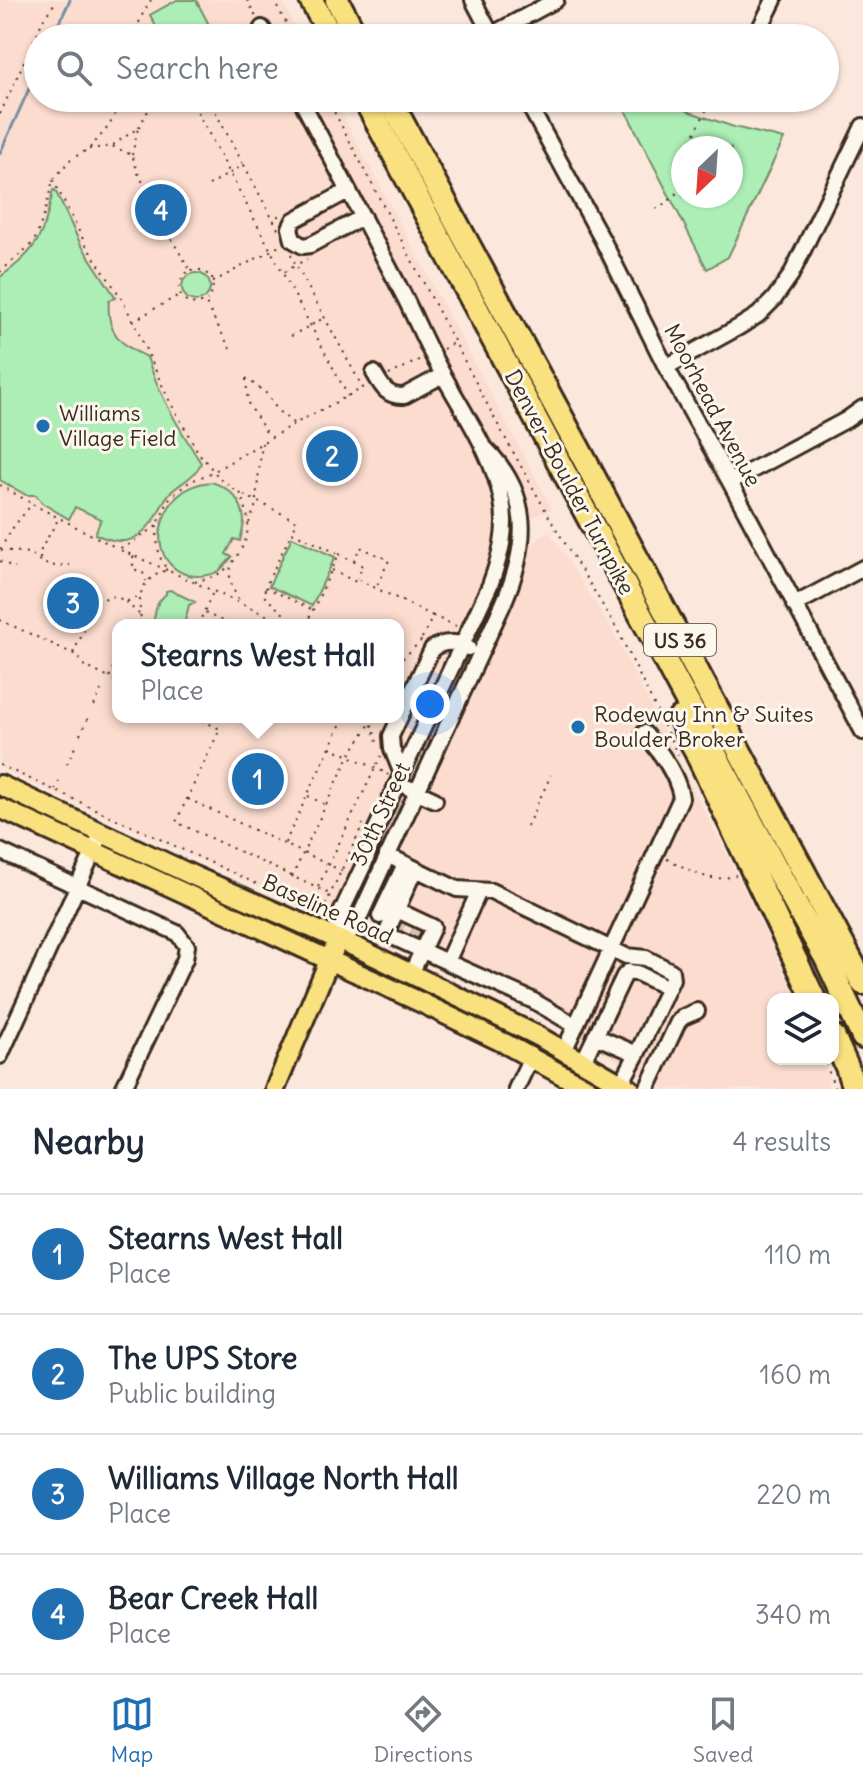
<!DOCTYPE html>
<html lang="en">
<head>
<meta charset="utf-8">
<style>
  :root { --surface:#fff; --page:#f2f2f3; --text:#1f2937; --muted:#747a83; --line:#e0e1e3; --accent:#1f6fb2 }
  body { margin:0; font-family:Delius,sans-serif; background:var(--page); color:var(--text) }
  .controls { position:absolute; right:24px; bottom:24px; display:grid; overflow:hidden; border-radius:16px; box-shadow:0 2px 6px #0004 }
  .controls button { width:72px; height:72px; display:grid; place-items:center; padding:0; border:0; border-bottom:2px solid var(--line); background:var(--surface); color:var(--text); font:40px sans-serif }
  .compass { position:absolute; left:671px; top:136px; width:72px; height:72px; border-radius:50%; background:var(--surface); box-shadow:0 2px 6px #0004; rotate:205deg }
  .you { position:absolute; left:430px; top:704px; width:28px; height:28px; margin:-20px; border:6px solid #fff; border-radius:50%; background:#1a73e8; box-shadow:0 0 0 12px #1a73e833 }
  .badge { display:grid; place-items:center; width:52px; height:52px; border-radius:50%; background:var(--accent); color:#fff; font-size:26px; font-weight:700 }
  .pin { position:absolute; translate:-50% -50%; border:4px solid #fff; box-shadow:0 2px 8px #0006 }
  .popup { position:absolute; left:112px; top:619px; width:292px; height:104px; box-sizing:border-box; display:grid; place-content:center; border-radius:16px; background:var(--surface); filter:drop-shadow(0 2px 6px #0005); font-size:26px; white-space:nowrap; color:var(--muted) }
  .popup b { font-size:30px; color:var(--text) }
  .popup::after { content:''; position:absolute; left:50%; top:100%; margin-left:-16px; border:16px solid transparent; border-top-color:var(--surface) }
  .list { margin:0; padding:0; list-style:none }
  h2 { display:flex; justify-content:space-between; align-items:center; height:104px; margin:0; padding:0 32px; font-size:34px }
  h2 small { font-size:26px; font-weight:400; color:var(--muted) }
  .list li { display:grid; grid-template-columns:52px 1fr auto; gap:24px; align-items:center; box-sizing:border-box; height:120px; padding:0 32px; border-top:2px solid var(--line) }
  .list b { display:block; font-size:30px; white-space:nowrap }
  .list p { margin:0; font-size:26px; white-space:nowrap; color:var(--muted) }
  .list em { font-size:26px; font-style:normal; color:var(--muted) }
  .icon { flex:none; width:44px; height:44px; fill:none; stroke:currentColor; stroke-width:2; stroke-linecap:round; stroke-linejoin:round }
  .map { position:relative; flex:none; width:863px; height:1089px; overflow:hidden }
  .search { position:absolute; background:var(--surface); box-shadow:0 2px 6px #0004; left:24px; right:24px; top:24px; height:88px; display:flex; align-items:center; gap:20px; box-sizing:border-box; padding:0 28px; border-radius:44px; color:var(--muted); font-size:30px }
  .sheet { height:584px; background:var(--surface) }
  nav { display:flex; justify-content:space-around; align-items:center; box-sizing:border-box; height:112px; border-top:2px solid var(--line); background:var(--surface); font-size:22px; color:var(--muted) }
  nav a { display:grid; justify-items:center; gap:4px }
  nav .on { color:var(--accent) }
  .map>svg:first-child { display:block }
</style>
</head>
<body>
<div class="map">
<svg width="863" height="1089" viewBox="0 0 863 1089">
  <rect width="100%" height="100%" fill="#fbe7db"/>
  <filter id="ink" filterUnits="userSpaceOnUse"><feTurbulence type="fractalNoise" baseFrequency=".0125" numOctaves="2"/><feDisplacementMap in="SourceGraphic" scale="16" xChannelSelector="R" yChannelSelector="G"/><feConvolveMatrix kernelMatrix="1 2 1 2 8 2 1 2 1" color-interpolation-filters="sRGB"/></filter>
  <g filter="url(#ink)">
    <!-- built -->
    <path fill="#fbdccf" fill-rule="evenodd" d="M0 0H281L301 38H38V98H333L552 509 526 519 516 580 356 931 0 768ZM118 625H398V717H118Z
      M549 531 612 630 744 889 797 999H773V1059H822L829 1077 828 1089H664L534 1009 367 931 522 583 528 547Z"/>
    <!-- green -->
    <path fill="#adeeb7" stroke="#748c6a" stroke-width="2" fill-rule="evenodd" d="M177 0H196L216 38H162L150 15Z
      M619 98H662L690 112 734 127 784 139 728 257 707 269ZM683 148H731V196H683Z
      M53 190H55L80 243 116 298 109 300C106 331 119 345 147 357 159 395 180 430 201 463 195 478 179 483 169 494 162 502 159 514 152 522 135 545 119 545 95 534L101 519 75 507 69 519 42 503 36 495H26L0 480V277C38 251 44 234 53 190Z
      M182 287a14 14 0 1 1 28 0a14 14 0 1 1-28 0Z
      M211 482C229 487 243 500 244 521 244 527 241 535 240 541L234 539 226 554 232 557C228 561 223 568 219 571 210 576 197 577 188 575 152 564 154 520 177 497 187 487 198 483 211 482Z
      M292 537 335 557 312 606 269 586Z
      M170 590 195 602 189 605 185 621 181 625H152C158 610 152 607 166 594V591Z"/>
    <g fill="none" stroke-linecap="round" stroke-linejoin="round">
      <!-- stream -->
      <path stroke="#728fa0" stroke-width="3" d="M52 38 70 0
        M0 153 38 69"/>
      <!-- minor-tunnel -->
      <path stroke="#d5c1b5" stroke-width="14" stroke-dasharray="14 7" stroke-linecap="butt" d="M392 921 428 938"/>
      <defs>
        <path id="minor" d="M473 0 493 38
          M262 28 268 38
          M491 35 556 0
          M755 38 774 0
          M300 98C335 165 370 231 405 298 415 318 424 339 434 358 458 405 492 449 502 501 508 530 500 558 490 585L376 829 365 862 337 921 339 939 354 929 504 602C529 543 532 494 484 447
          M525 98 603 241 666 367 730 482 863 732
          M529 107 546 98
          M348 191 294 220 290 228 293 240 303 246 310 245 363 217
          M666 367 739 327 758 315 774 299 791 275 863 126
          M374 373C382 387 387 397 404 396L443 375
          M730 482 846 420 863 408
          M794 605 863 568
          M402 774 392 749 391 736 432 649C442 641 459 641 468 648
          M409 788 435 800
          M0 851 177 933 187 946 185 959 123 1089
          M387 855 457 889 491 891 626 956 646 958 671 971 672 979 637 1054 621 1084
          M415 869 386 934 447 962
          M479 891 447 962 532 1000 576 1026
          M397 910 433 927 411 974
          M380 916 405 864
          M595 1036 637 1054
          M564 1051 681 798C678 776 659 750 644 733
          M0 1056 102 833
          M583 1062 624 976 628 972 637 973 668 988
          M516 1089 531 1057
          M647 1089 678 1022 683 1017 697 1011"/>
        <path id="major" d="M0 785 194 876 360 949 536 1035 630 1089
          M0 808 420 1002 504 1043 588 1089
          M275 1089 334 949"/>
        <path id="highway" d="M311 0 332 38
          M337 0 357 38
          M364 98 798 909 826 958 863 1037
          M389 98 583 457 863 983
          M680 718 814 999
          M833 1036 847 1067 854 1089"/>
      </defs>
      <!-- minor casing -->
      <use href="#minor" stroke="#3b2a1e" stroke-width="20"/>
      <!-- major casing -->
      <use href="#major" stroke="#3b2a1e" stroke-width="24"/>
      <!-- highway casing -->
      <use href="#highway" stroke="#3b2a1e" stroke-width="28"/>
      <!-- path -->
      <path stroke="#3b2a1e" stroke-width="2" stroke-dasharray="2 6" stroke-linecap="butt" d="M247 0 256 17
        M273 0 295 38
        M134 38 141 17 151 0
        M190 98 348 396
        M208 98 243 164
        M327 98 497 423 552 522 616 627 678 755
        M0 114 44 18 57 0
        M139 127 155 98
        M113 145 138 128 132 155
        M688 148 712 98
        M89 149 112 146 132 155 138 173 152 200
        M53 180 87 247 122 299 133 321 168 398 198 452 221 480 241 494C244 504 249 516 248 526 246 563 214 558 240 602
        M209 185 244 165 272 218
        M656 209C665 203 678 197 680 185 682 173 676 173 683 159
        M163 225 190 270C169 285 181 310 205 302L233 354
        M278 229 273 219 282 214
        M291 254 296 265 307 259
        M191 270H201L212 277 213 291 207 301
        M0 272 34 242 44 215 53 180 71 159 89 149 109 126 123 98
        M213 282 283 244
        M133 321 179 295
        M291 336 324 318
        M443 349 455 342
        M389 375 419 360
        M246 378 267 394 278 411 293 423
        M246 379 248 403 269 437
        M0 485 31 503
        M244 495 297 521 293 531
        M249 523 255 508 262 443
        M157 526C157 542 157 557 167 569
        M0 549 14 526 32 504 117 548
        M1 550 30 553 40 561 50 566 70 565
        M339 554 363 566 357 578
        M133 556 134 561 132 568 143 573 146 581
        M40 559 41 549 59 518
        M0 561 15 568
        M354 561 360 547 389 560 376 588
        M167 570 118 549 130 544 157 526 169 499 189 482 213 472 294 424 363 388 296 265 283 273
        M332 570 356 582 357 579 433 616
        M195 582 217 575 229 567
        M265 589 263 595 296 625
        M126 602 139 614
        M205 613 231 625
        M0 620 76 655 83 665 109 678 108 679
        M142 625C137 598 138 580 167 570L288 625
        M198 625 214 590
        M306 625 339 554 292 532 265 587 313 610
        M422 638 433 616 456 626
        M73 653 99 601 111 596 128 601 138 596
        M118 662 115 663 109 678 118 682
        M398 665 402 659 423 639
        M94 706 101 690
        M195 717 220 729 176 822 330 894
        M373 717 371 722 378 746
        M80 735 88 718
        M330 747 388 774 387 775
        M67 764 75 747
        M0 765 326 916
        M55 790 61 776
        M308 796 324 804
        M188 799 342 871
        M527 826 551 775
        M285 843 344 717
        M667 859C692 870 708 885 736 875
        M292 877 349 756 371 722
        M318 887 381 756
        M322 912 363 824
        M826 1064 835 1089"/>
      <!-- minor -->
      <use href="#minor" stroke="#fbf7ec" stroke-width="14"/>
      <!-- major -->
      <use href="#major" stroke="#fae180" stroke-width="18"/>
      <!-- highway -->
      <use href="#highway" stroke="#fae180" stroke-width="22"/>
    </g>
  </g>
  <!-- markers -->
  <g fill="#1f6fb2" stroke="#fbf7ec" stroke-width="3">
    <circle cx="43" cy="426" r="8"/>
    <circle cx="578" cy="727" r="8"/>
  </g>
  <g text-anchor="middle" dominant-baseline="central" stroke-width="6" stroke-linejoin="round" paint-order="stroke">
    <!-- shield labels -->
    <rect fill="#fbf7ec" stroke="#75685c" stroke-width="2" x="644" y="624" width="72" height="32" rx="6"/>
    <g font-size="20" font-weight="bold" fill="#3b2a1e">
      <text x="680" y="640">US 36</text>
    </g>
    <!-- street labels -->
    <g font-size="22" fill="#3b2a1e" stroke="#fbf7ec">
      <text transform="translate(713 405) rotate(62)">Moorhead Avenue</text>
      <text transform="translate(570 482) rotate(62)">Denver–Boulder Turnpike</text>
      <text transform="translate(380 814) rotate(-65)">30th Street</text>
      <text transform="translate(328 909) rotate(24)">Baseline Road</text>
    </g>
    <!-- poi labels -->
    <g font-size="22" fill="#3b2a1e" stroke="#fbf7ec" text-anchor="start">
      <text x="59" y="413">Williams<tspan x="59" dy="25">Village Field</tspan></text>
      <text x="594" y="714">Rodeway Inn &amp; Suites<tspan x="594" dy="25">Boulder Broker</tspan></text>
    </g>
  </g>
</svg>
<div class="controls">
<button><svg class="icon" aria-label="layers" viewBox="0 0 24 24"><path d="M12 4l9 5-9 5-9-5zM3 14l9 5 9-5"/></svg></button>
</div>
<svg class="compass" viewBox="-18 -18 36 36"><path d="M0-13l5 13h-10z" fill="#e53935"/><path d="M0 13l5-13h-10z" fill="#747a83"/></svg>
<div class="you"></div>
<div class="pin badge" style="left:258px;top:779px">1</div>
<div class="popup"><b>Stearns West Hall</b>Place</div>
<div class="pin badge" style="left:332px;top:456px">2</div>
<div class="pin badge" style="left:73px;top:603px">3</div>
<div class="pin badge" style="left:161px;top:210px">4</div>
<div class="search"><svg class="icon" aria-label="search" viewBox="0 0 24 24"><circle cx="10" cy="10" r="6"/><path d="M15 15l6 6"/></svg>Search here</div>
</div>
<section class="sheet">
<h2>Nearby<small>4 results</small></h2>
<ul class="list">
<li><span class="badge">1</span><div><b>Stearns West Hall</b><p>Place</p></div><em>110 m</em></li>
<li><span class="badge">2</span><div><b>The UPS Store</b><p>Public building</p></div><em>160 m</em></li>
<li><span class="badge">3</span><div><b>Williams Village North Hall</b><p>Place</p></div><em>220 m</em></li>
<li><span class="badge">4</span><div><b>Bear Creek Hall</b><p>Place</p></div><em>340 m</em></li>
</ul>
</section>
<nav>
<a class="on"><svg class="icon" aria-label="map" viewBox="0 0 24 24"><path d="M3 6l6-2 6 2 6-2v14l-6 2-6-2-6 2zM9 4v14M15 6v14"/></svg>Map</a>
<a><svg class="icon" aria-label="directions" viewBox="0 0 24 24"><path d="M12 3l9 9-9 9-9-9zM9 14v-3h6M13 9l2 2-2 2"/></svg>Directions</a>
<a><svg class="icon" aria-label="saved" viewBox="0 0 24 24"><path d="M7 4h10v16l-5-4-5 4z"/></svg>Saved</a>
</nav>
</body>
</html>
